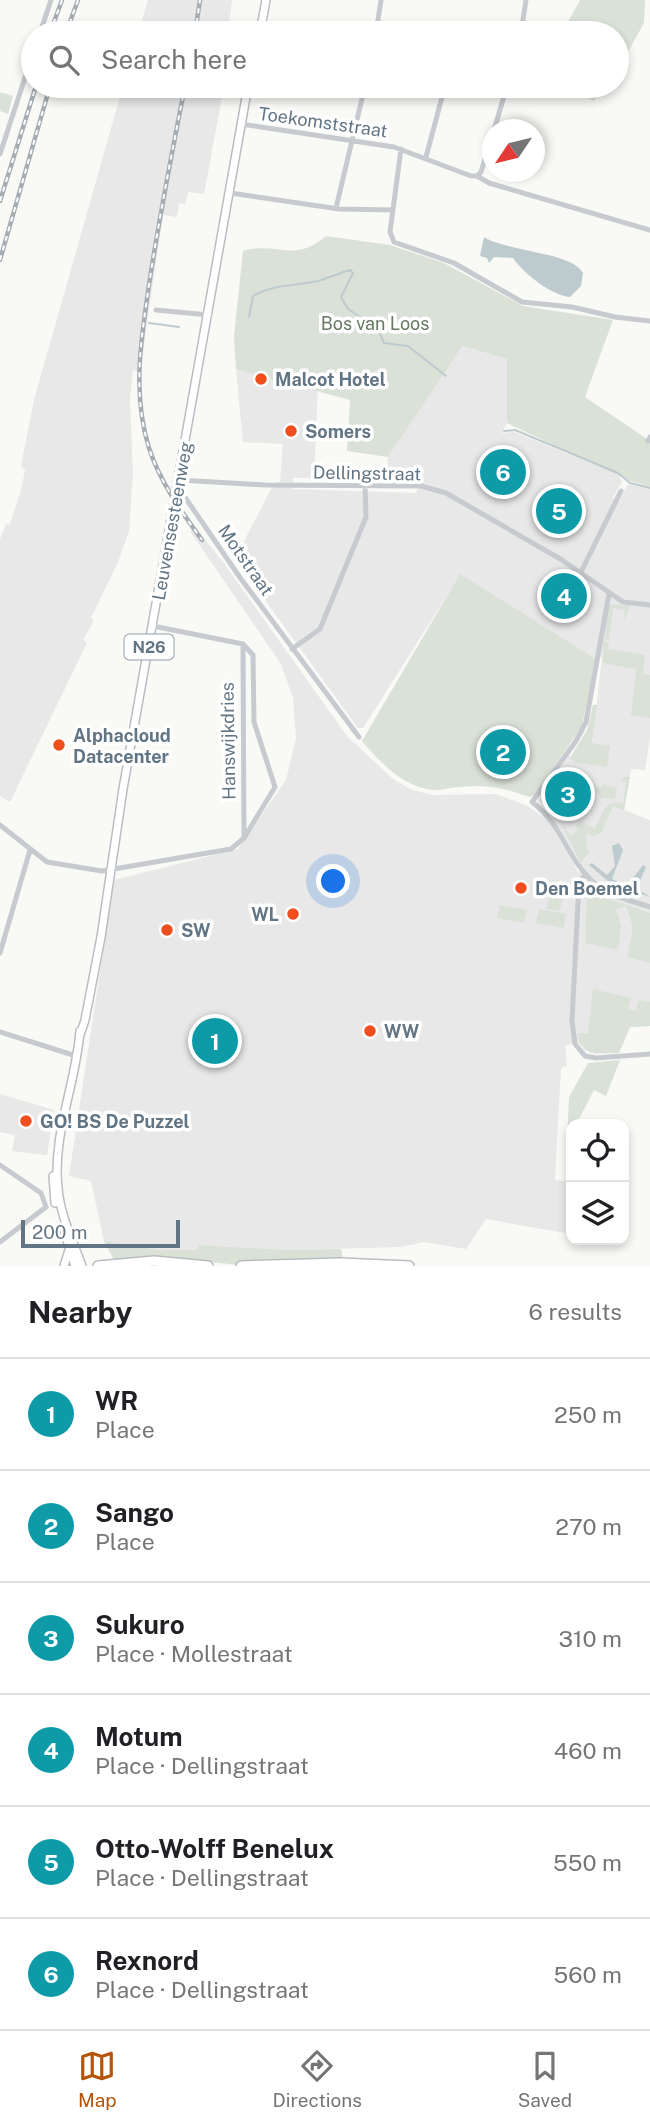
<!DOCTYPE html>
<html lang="en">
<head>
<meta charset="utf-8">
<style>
  :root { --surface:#fff; --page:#f6f6f6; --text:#202124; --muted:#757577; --line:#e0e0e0; --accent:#b45309 }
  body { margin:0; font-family:"Public Sans",sans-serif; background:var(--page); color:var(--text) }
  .controls { position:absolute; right:21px; bottom:21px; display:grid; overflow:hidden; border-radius:14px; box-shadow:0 4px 10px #0003 }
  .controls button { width:63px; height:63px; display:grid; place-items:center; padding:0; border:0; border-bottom:2px solid var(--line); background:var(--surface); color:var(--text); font:35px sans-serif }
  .compass { position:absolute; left:482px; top:119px; width:63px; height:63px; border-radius:50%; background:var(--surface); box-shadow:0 4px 10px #0003; rotate:235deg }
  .scale { position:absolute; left:21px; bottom:18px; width:159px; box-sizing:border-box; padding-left:7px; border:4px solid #627584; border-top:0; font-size:19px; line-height:24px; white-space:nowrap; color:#627584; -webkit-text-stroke:5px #fff; paint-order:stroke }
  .you { position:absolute; left:334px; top:882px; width:24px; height:24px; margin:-18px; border:5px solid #fff; border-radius:50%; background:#1a73e8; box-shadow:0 0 0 10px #1a73e833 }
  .badge { display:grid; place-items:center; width:46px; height:46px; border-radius:50%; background:var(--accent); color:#fff; font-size:23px; font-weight:700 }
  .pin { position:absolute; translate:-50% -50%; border:4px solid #fff; box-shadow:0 2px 7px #0006 }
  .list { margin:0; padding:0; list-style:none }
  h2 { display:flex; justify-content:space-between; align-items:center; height:91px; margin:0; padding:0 28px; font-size:30px }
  h2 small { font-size:23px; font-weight:400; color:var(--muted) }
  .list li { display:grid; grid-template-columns:46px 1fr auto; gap:21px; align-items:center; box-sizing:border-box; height:112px; padding:0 28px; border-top:2px solid var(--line) }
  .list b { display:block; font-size:26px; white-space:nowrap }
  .list p { margin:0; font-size:23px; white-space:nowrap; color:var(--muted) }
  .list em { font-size:23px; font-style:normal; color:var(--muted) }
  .icon { flex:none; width:38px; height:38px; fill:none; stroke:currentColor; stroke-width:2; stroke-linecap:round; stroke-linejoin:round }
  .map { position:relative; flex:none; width:650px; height:1266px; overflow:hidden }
  .search { position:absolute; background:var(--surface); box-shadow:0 4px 10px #0003; left:21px; right:21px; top:21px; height:77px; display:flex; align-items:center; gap:18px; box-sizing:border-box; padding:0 24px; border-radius:38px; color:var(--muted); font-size:26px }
  .sheet { height:763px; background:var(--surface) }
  nav { display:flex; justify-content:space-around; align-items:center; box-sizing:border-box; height:98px; border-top:2px solid var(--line); background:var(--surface); font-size:19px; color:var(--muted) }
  nav a { display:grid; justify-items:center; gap:4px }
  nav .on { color:var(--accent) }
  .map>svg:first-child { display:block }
</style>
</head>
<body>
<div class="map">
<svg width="650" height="1266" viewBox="0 0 650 1266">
  <rect width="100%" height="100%" fill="#f9f9f6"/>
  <!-- built -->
  <path fill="#e7e8e7" d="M148 0H232L228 33H138Z
    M123 86H224L204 194 188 192 185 204 179 203 177 217 163 215 140 371 133 370 130 399 133 474 129 531 118 562 91 618 94 620 83 640 87 643 10 802 0 796V539L6 524H10L22 487 25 470 21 466 34 400Z
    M461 346 507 359V423L502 433 514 432 618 474 622 482 613 498 619 501 628 484 650 489V737L645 770 631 769 624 810 650 820V1026L630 1027 619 1053 596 1054 584 1050 579 1043 565 1045 567 1066 561 1068 555 1180 571 1182V1234L486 1219 466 1249 424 1242 401 1247 290 1250 198 1245 197 1250H161L104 1241 91 1181 69 1176 114 880 238 849 286 780 296 738 293 698 281 664 190 531 195 527 223 562 347 736 393 779 412 790 433 795 496 794 528 806 548 821 579 873 581 865 540 799 569 755 575 763 607 767 592 744 602 657 596 659 460 575 363 728H358L233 556 240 549 271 489 280 481 283 444 243 442 236 370 261 354 318 384 314 478H293V489L416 493 419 485 387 483 388 457Z
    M0 1094 54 1110 47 1155 12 1151 15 1135 0 1132Z"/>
  <!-- green -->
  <path fill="#dae1d7" d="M580 0H645L644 23 629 50 621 52 617 59V33H562Z
    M568 86H602L594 101Z
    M0 92 13 96 8 114 0 111Z
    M326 236 390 245 444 263 523 306 613 320 585 397 650 441V487L630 481 507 423V359L462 346 388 457 347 451 350 400 236 369 234 336 243 251C278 241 293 264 326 236Z
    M460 574 596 659 582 726 535 795 529 797C505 788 485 784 459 787 451 787 441 791 432 790 402 786 381 763 362 741Z
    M613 604 630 606 624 620 625 610 613 608 609 638 612 641 605 639 608 607Z
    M603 641 609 642 608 649 645 655 643 674 650 675V718L631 715 636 669 603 663Z
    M593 705H597L592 743 610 746 607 767 575 763 570 758 587 730Z
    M623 777H630L624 810 613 806 601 833 593 836 586 834 587 850H590L581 863 560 821 571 836 578 829 576 826 580 820 595 829C603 814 603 800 623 803L626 782 622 781Z
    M587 782 588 786 601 788 602 784 617 788 615 799 600 798 599 794 588 786 585 790 583 786Z
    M552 880 565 883 560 911 547 909Z
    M590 887 612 900 650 913V963L627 957 633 927 626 906 616 909 621 926 618 950 585 943 587 891Z
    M500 905 527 910 524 923 497 918Z
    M539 909 566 914 564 928 536 923Z
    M593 989 631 998 628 1009 636 1011 639 1000 650 1002V1026L630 1027 619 1053H591L579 1043 577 1033H588Z
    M620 1060 606 1096 594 1090 578 1121 582 1124H571V1151L567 1145 569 1097 588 1063Z
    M104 1241 161 1250H197L198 1245 290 1250 341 1249 343 1259 245 1263 250 1266 188 1260V1266H145L114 1260Z"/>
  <!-- water -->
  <path fill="#bdcace" d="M484 237C505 251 572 252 583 273L581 286 570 297C551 295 524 274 513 258L494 257 489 263 487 258 480 256Z
    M619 843 623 850 612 879 627 886 643 865 646 867 637 888 650 897 609 882 589 865 592 863 607 875 615 866 612 846Z"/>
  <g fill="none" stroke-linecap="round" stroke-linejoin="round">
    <!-- stream -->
    <path stroke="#bdcace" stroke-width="2" d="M249 317 253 296C274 284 295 286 318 281 329 278 339 273 350 270L353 273 341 297 348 309 378 329 384 343 408 346 446 376
      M149 323 179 327
      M504 431 515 430 618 473 630 483 650 488"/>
    <defs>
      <path id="major" d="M260 33 266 0
        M80 1031C76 1084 52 1135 58 1188 60 1215 73 1241 82 1266
        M80 1035 85 1020 101 937 123 789 248 86
        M53 1176 55 1203
        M63 1227 75 1266
        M64 1266 69 1250"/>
      <path id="highway" d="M98 1266 154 1261 208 1266
        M241 1266 341 1263 409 1266"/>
    </defs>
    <!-- major casing -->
    <use href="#major" stroke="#babec2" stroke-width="10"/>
    <!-- highway casing -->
    <use href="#highway" stroke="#b9bdc0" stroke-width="12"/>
    <!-- minor -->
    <path stroke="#c7cbcf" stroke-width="5" d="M40 33 51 0
      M376 33 381 0
      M521 33 526 0
      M329 86 364 91
      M241 124 394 147 471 176H477L489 183 650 230
      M494 130 507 86
      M401 149 390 232 394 242 454 263 522 302 572 307 615 317 650 321
      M0 154 33 53
      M426 157 445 86
      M477 176 481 172 492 136
      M230 193 339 209 393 210
      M336 208 365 86
      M156 310 209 315
      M648 441 650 437
      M179 480 266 485 421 486 446 493 562 560 623 602 650 605
      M178 487 241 579 359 737
      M581 572 621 491
      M609 594 586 722 576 741 532 802C562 825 566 856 591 880 607 896 629 900 650 907
      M153 626 243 644 244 838 275 787 254 722 253 655 243 644
      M292 649 320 629 366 517 365 485
      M0 825 47 862 102 871 231 849 244 838
      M586 874 579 882 572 1021 575 1044 585 1056 596 1058 650 1054
      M0 953 30 850
      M0 1032 76 1056
      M0 1165 41 1193 46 1207 0 1242"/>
    <!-- major -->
    <use href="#major" stroke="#fff" stroke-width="7"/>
    <!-- highway -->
    <use href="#highway" stroke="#fff" stroke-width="9"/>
    <defs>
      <path id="rail" d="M50 33 62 0
        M66 33 78 0
        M195 33 200 0
        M185 86C172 152 159 218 149 285 141 340 132 393 149 448 160 482 181 511 202 540
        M0 201 36 86
        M0 260 50 86"/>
    </defs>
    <!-- rail casing -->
    <use href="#rail" stroke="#a5acb2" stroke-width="4.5"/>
    <!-- rail -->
    <use href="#rail" stroke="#fff" stroke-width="2" stroke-dasharray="5" stroke-linecap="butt"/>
  </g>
  <!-- markers -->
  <g fill="#f14e1e" stroke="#fff" stroke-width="2.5">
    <circle cx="261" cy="379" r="7"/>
    <circle cx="291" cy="431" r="7"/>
    <circle cx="59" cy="745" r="7"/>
    <circle cx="521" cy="888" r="7"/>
    <circle cx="293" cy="914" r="7"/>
    <circle cx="167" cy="930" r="7"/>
    <circle cx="370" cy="1031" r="7"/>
    <circle cx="26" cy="1121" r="7"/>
  </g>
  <g text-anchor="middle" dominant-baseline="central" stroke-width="7" stroke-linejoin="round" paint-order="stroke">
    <!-- shield labels -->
    <rect fill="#fff" stroke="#919ea9" stroke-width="2" x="124.5" y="634.5" width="49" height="25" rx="5"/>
    <g font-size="16" font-weight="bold" fill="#627584">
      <text x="149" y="647">N26</text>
    </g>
    <!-- street labels -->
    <g font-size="18" fill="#627584" stroke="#fff">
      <text transform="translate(323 122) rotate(8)">Toekomststraat</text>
      <text transform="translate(367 473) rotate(1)">Dellingstraat</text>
      <text transform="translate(172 521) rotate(-80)">Leuvensesteenweg</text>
      <text transform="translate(246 560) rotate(55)">Motstraat</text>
      <text transform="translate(228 741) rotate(-91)">Hanswijkdries</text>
    </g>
    <!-- park labels -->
    <g font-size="18" fill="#667a61" stroke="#fff">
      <text x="375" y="323">Bos van Loos</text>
    </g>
    <!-- poi labels -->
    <g font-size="18" font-weight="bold" fill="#627584" stroke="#fff" text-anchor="start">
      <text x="275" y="379">Malcot Hotel</text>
      <text x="305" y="431">Somers</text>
      <text x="73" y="735">Alphacloud<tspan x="73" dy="21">Datacenter</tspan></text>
      <text x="535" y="888">Den Boemel</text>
      <text x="279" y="914" text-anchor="end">WL</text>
      <text x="181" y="930">SW</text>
      <text x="384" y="1031">WW</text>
      <text x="40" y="1121">GO! BS De Puzzel</text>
    </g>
  </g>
</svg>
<div class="controls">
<button><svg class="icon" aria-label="locate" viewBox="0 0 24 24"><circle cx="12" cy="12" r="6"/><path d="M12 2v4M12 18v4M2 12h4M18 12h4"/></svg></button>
<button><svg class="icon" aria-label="layers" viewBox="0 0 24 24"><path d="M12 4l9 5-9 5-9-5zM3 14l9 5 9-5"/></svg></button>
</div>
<svg class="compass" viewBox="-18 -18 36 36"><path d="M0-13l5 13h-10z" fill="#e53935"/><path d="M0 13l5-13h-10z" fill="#757577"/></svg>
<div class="scale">200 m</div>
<div class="you"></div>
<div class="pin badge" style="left:215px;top:1041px;background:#0f9aa8">1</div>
<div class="pin badge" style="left:503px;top:752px;background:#0f9aa8">2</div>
<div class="pin badge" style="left:568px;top:794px;background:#0f9aa8">3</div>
<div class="pin badge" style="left:564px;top:596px;background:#0f9aa8">4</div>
<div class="pin badge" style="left:559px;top:511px;background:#0f9aa8">5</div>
<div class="pin badge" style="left:503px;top:472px;background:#0f9aa8">6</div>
<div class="search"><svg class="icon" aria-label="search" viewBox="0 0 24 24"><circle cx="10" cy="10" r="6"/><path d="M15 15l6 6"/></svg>Search here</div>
</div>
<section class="sheet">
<h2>Nearby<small>6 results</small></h2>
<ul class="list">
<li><span class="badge" style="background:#0f9aa8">1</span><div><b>WR</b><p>Place</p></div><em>250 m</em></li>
<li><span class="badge" style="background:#0f9aa8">2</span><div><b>Sango</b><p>Place</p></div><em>270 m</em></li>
<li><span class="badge" style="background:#0f9aa8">3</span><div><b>Sukuro</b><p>Place · Mollestraat</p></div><em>310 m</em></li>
<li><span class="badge" style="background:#0f9aa8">4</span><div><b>Motum</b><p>Place · Dellingstraat</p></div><em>460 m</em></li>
<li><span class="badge" style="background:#0f9aa8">5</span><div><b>Otto-Wolff Benelux</b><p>Place · Dellingstraat</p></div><em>550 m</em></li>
<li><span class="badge" style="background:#0f9aa8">6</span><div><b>Rexnord</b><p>Place · Dellingstraat</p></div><em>560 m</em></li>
</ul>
</section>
<nav>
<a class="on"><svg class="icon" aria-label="map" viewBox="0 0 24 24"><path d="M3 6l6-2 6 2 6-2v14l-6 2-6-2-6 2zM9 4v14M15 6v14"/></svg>Map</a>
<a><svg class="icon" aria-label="directions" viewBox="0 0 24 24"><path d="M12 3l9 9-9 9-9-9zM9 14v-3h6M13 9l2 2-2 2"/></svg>Directions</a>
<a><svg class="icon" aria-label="saved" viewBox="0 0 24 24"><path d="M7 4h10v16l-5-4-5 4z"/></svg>Saved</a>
</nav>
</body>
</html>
